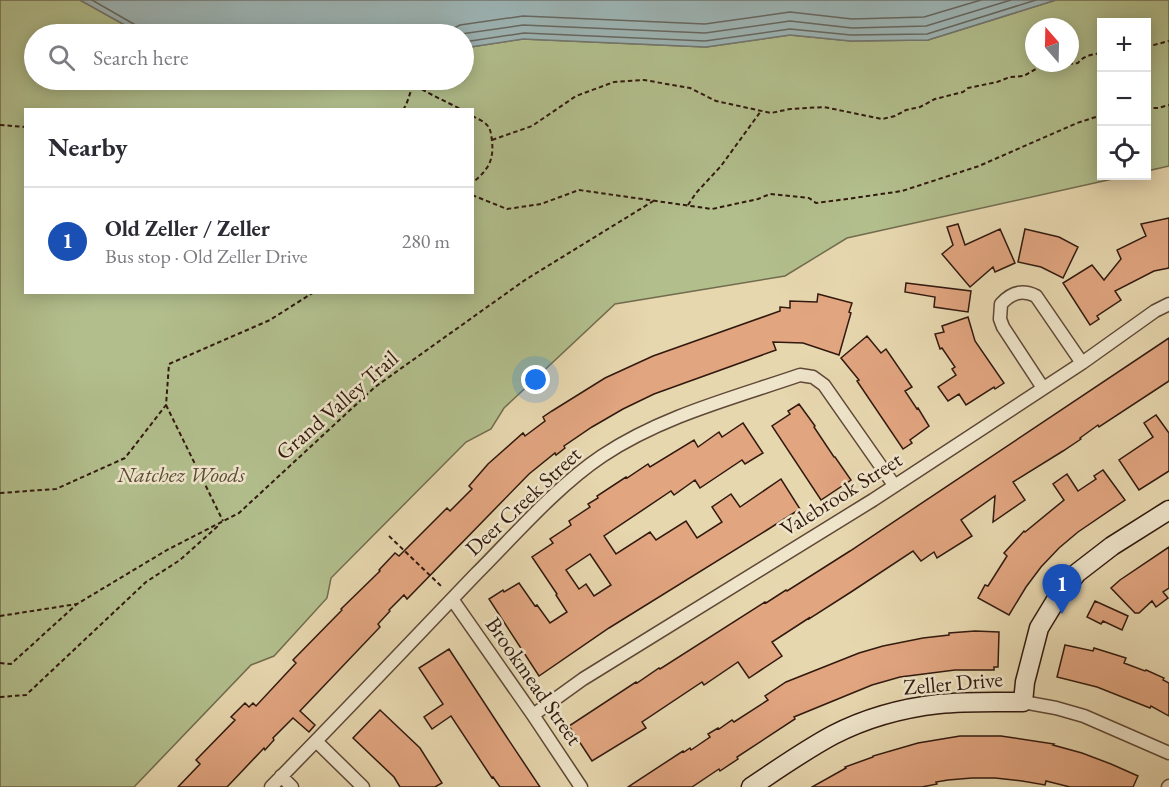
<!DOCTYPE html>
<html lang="en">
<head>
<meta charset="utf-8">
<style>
  :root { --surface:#fff; --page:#f7f7f7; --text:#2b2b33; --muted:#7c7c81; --line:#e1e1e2; --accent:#db2777 }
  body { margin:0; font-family:"EB Garamond",serif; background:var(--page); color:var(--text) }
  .controls { position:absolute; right:18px; top:18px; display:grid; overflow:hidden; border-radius:0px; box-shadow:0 3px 15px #0003 }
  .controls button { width:54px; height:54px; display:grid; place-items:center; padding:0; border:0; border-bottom:2px solid var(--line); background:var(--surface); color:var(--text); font:30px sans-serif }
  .compass { position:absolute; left:1025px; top:18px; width:54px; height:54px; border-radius:50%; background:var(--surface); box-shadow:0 3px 15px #0003; rotate:340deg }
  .you { position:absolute; left:536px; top:380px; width:21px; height:21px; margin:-15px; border:4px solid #fff; border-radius:50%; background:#1a73e8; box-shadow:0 0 0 9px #1a73e833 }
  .badge { display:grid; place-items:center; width:39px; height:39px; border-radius:50%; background:var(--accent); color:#fff; font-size:20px; font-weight:700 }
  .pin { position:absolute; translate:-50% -50px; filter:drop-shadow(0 2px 3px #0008) }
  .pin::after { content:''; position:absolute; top:32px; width:21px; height:18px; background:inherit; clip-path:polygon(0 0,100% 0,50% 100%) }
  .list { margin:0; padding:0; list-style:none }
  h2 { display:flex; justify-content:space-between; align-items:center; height:78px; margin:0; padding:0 24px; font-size:26px }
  h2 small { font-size:20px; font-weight:400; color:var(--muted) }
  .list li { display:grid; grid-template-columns:39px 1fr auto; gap:18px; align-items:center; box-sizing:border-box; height:108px; padding:0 24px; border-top:2px solid var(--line) }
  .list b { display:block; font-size:22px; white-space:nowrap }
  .list p { margin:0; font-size:20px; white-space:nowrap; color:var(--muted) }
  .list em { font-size:20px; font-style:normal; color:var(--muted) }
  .icon { flex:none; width:33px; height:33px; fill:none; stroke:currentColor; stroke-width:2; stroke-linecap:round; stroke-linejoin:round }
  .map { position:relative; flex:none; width:1169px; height:787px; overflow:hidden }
  .search { position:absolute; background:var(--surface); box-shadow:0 3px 15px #0003; left:24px; top:24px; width:450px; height:66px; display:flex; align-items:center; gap:15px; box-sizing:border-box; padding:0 21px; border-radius:33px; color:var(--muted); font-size:22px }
  .panel { position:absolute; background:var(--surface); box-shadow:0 3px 15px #0003; left:24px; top:108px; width:450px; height:186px; border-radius:0px }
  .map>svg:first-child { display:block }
</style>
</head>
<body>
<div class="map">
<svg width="1169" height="787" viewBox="0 0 1169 787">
  <rect width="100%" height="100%" fill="#e7d7af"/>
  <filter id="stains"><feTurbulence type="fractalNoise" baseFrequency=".00333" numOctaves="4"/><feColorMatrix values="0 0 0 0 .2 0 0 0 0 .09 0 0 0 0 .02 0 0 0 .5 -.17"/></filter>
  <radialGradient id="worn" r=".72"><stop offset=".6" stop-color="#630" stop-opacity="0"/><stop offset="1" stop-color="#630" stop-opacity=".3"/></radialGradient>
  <!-- green -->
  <path fill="#b2bf8d" stroke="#726c4e" stroke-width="1.5" fill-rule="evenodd" d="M0 0H80L141 34H34V80H464V48L523 39 706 47 790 35 851 41 928 40 1056 0H1169V166L1147 171 1146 22H1102V176H1126L847 238 785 276 615 304 504 408 491 429 466 442 331 578 327 598 274 656 251 665 134 787H0ZM1034 27H1070V63H1034ZM26 110H472V292H26Z"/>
  <!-- water -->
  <path fill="#9db6b7" stroke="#727773" stroke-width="1.5" d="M80 0H1056L928 40 851 41 790 35 706 47 523 39 464 48V34H141Z"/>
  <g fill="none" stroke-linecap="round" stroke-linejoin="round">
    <!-- shore -->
    <path stroke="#676862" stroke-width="1.5" d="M92 0 139 27 142 30 143 34
      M446 34 452 29 460 25 523 16 705 24 790 12 852 19 924 17 981 0
      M461 34 523 25 705 33 790 21 852 28 926 26 1011 0
      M464 42 524 33 705 41 790 29 851 35 927 34 1036 0"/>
  </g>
  <!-- building -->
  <path fill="#e1a580" stroke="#31190e" stroke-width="1.5" fill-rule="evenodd" d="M1169 218V268L1154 271 1115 291 1121 300 1097 316 1099 319 1090 325 1063 283 1092 265 1104 280 1121 259 1117 250 1146 236 1141 224Z
    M958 224 965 245 1000 229 1015 263 995 272 993 267 970 287 942 254 953 245 947 227Z
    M1025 229 1059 237 1078 247 1063 278 1041 267 1018 262Z
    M906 283 971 291 968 312 934 307 935 297 905 292Z
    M818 294 852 303 849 312 851 313 839 355 803 343 773 342 776 350 654 394 623 409 592 427 564 446 565 448 556 455 555 453 529 474 407 599 404 595 389 610 390 611 378 624 380 627 300 711 315 725 309 732 293 718 273 738 274 740 265 750 264 748 227 787H178L200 764 196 760 235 720 231 717 245 703 249 707 253 703 256 706 296 663 293 660 342 610 341 609 380 571 379 570 395 553 399 556 447 508 450 511 472 489 469 486 488 464 523 433 525 436 545 421 543 417 552 411 605 378 653 356 780 311V307L790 308V301L817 302Z
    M968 317 975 341 1004 383 995 389 994 387 966 405 959 394 948 401 938 387 956 375 952 369 955 367 942 348 940 349 935 334 944 332 942 326Z
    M867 336 881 353 886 349 912 387 905 391 917 409 918 408 929 426 910 440 912 443 903 449 857 381 859 380 841 358Z
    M1169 338V381L1099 427 1098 425 1080 438 1081 439 1063 451 1013 482 1025 500 993 522 995 496 961 520 972 536 937 558 934 552 921 561 913 551 851 592 809 619V618L772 642 782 656 749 678 738 662 704 685 702 682 642 722 646 728 592 761 569 726 636 682 637 683 659 668 660 669 765 602 766 603 786 590 787 591 850 551Z
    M799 404 815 426 814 427 834 457H835L851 480 821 500 772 426 790 414 788 411Z
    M1156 415 1169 433V471L1139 490 1119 460 1153 437 1144 423Z
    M743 423 763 453 745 464 742 460 700 488 695 480 674 495 671 491 604 536 616 554 650 532 656 540 686 521 697 538 722 522 712 507 731 494 740 507 781 479 800 509 767 530 609 628 539 676 489 599 503 590 504 592 519 583 535 606 537 605 550 623 567 612 556 595 557 594 532 557 553 543 550 539 571 525 569 521 590 507 588 504 598 498 597 496 626 477 627 478 648 464 650 467 694 440 698 447 719 432 722 437ZM590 554 611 585 594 596 586 584 579 589 566 570Z
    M1103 470 1125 500 1078 532 1059 548 1041 567 1026 587 1009 615 978 598 985 585 988 586 1007 556 1004 553 1024 531 1025 532 1064 500 1053 484 1067 474 1078 491 1096 479 1094 476Z
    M1169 547V588L1163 592 1168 598 1156 607 1152 601 1139 613H1135L1111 588 1120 580Z
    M1095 601 1128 616 1122 630 1103 621 1101 624 1087 617Z
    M975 631 999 632 998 667H994V670H955L900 677 872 685 794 717 795 719 737 757 738 759 720 771 719 769 692 787H628L683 751 684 752 690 748 691 750 710 737 708 734 718 728 719 729 732 720 734 722 768 700 765 696 786 682 859 653 883 646 923 638 949 635V633Z
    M1065 645 1093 651 1094 648 1126 658 1124 663 1145 671 1146 670 1164 678 1163 680 1169 683V716L1151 706 1150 708 1097 687 1057 677Z
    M449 649 506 736 540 787H500L493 777 492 778 451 716 432 729 424 717 443 704 419 668Z
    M380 710 420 748 442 783 435 787H400L394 777 353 738Z
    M960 736H1001L1054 744 1053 745 1082 753 1111 764 1138 776 1133 787H1070L1046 781 1045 785 1022 781 995 778H972L948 780 936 782 937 784 922 787H812L846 768 845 767 873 757V756L918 743Z"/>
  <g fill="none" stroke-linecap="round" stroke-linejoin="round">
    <defs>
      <path id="street" d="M1043 388 1003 327 1000 319 1001 304C1011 293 1022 289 1036 296L1082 363
        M452 599 533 715 581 787
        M1023 702 1056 708 1084 716 1169 753
        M533 715 583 679 873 500 1082 363 1155 311 1169 304
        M316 741 363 787
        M281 776 292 787
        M271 787C340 717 408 645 476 574 515 535 556 487 602 456 662 416 733 398 800 375L813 377 824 385 894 485
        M1168 787 1169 786"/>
      <path id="secondary" d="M751 787C778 769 805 750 833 735 866 718 903 708 939 704 967 701 995 702 1023 702L1025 682 1039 628 1056 600 1077 573 1112 546 1169 510"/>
    </defs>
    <!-- street casing -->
    <use href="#street" stroke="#5e4836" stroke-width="15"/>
    <!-- secondary casing -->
    <use href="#secondary" stroke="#31190e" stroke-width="21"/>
    <!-- path -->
    <path stroke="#31190e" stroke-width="2" stroke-dasharray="4.5 3" stroke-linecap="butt" d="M1146 47 1169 41
      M1061 63 1066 64 1078 63C1083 56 1093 54 1102 53
      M410 80C424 93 444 100 462 110
      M1146 108H1158L1169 105
      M403 110C409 101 409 93 414 84
      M472 116C476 118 481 120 485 123 491 128 491 134 492 141 494 161 488 170 472 183
      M0 125 26 127
      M492 140 532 126 576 96 614 82 644 80 690 88 716 101 771 113 790 109 824 107 882 119 895 116 906 110 920 107 935 99 963 92 968 88 997 82 1010 77 1024 76 1044 64 1051 63
      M472 195 507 209 541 204 579 190 712 209 758 199 770 194 809 198 816 203 847 199 902 191 979 166 1077 123 1102 115
      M688 205 696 193 721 166 761 111
      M166 405 223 521
      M0 493 56 489 125 458 166 405 169 364 270 320 314 292
      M389 536 441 586
      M0 616 77 604
      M0 663 11 664 77 604 167 550 239 513 375 387 525 280 655 200
      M0 697 26 695 146 582 180 560 219 525"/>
    <!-- street -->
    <use href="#street" stroke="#efe5cb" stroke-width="12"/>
    <!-- secondary -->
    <use href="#secondary" stroke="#efe5cb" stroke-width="18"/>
  </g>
  <g text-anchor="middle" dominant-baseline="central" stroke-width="5" stroke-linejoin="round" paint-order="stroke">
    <!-- street labels -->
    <g font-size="22" fill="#31190e" stroke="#efe5cb">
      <text transform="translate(337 405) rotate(-41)">Grand Valley Trail</text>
      <text transform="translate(841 494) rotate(-32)">Valebrook Street</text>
      <text transform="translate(523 501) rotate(-43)">Deer Creek Street</text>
      <text transform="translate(534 681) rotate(55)">Brookmead Street</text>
      <text transform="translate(953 683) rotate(-5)">Zeller Drive</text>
    </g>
    <!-- park labels -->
    <g font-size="22" font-style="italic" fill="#584b34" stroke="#efe5cb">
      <text x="181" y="474">Natchez Woods</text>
    </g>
  </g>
  <rect width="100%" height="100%" filter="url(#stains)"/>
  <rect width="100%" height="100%" fill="url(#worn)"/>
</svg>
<div class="controls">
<button>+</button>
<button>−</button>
<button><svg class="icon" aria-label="locate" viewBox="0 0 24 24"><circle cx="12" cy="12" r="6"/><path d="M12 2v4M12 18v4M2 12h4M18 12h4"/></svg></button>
</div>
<svg class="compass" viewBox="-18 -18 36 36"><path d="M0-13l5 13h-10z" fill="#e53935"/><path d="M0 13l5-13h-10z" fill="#7c7c81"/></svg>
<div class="you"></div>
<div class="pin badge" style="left:1062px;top:614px;background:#1a4fb4">1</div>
<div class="search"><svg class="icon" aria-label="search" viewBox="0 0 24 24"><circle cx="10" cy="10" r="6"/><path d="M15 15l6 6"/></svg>Search here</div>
<section class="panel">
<h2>Nearby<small></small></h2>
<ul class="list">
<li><span class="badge" style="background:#1a4fb4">1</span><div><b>Old Zeller / Zeller</b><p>Bus stop · Old Zeller Drive</p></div><em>280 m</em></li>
</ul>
</section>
</div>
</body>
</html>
